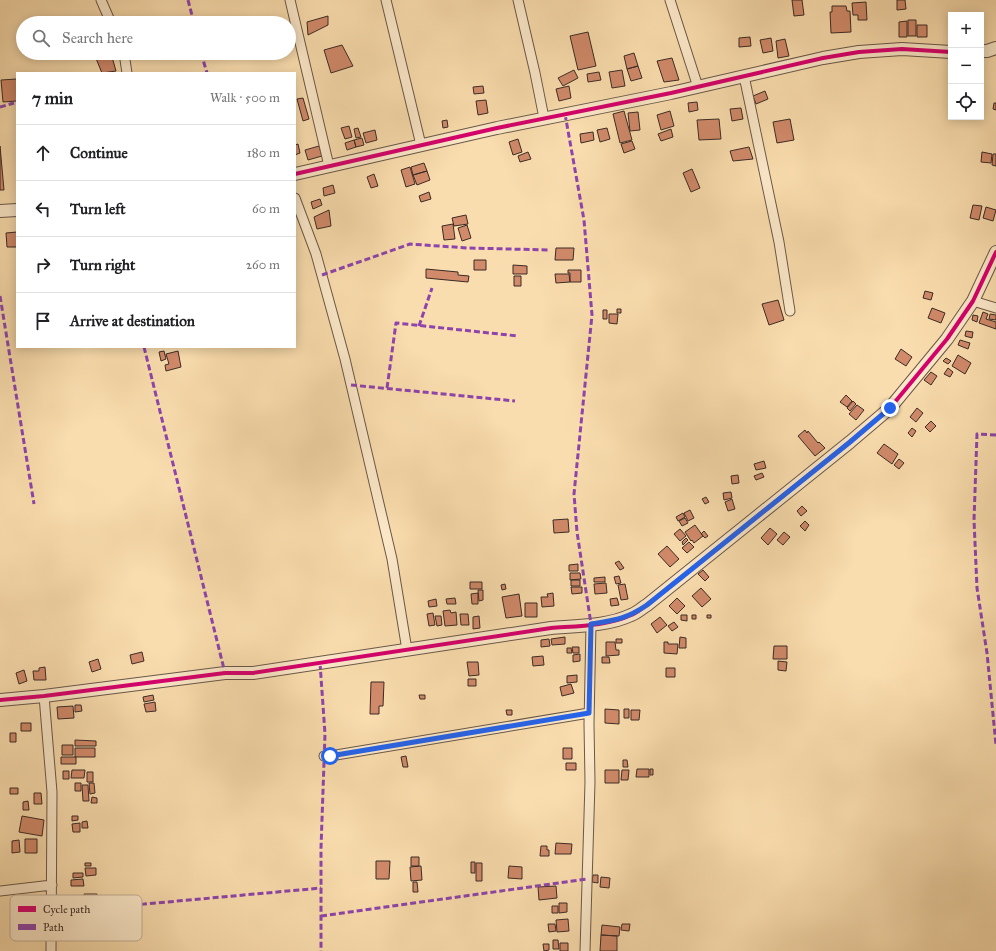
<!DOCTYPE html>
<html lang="en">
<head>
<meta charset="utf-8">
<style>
  :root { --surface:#fff; --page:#f6f6f6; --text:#202124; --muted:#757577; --line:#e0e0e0 }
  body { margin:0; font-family:"IM FELL Great Primer",serif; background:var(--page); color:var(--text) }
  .controls { position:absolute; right:12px; top:12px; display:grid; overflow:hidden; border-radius:0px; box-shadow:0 2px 10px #0003 }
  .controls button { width:36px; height:36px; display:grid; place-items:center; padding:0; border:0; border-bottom:1px solid var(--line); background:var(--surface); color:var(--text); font:20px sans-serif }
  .stop { position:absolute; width:12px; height:12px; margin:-9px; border:3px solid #2563eb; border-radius:50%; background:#fff }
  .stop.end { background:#2563eb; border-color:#fff; box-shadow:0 1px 4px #0008 }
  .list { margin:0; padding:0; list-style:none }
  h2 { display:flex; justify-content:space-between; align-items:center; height:52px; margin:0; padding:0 16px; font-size:17px }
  h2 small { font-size:13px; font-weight:400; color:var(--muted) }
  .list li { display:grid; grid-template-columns:26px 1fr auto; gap:12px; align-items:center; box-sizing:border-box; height:56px; padding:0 16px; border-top:1px solid var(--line) }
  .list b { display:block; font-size:15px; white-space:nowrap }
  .list em { font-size:13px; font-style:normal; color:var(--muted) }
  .icon { flex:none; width:22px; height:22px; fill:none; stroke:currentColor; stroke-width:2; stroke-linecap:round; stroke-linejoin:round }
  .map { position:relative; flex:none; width:996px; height:951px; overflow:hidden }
  .search { position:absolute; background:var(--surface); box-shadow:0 2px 10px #0003; left:16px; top:16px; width:280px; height:44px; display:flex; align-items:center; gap:10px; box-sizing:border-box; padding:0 14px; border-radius:22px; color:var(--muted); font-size:15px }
  .panel { position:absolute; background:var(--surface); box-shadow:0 2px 10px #0003; left:16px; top:72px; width:280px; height:276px; border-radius:0px }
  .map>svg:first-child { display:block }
</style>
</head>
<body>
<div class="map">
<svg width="996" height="951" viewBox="0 0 996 951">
  <rect width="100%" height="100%" fill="#faddae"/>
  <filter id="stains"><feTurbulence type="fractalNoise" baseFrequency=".005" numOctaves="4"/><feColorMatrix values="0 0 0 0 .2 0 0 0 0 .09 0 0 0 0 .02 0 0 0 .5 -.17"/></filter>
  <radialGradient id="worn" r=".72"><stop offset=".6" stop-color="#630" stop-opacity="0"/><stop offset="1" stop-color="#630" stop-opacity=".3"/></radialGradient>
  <!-- building -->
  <path fill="#d18a6a" stroke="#3a2b26" d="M792 0H802L804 15 794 16Z
    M897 0H905L906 9 897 10Z
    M866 2 867 20H858V15H853L852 3Z
    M832 6H846L847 11H850L851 32 831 33 830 12H832Z
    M328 16V25L308 35 307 22Z
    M908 20H916V36H908Z
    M907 21V37H899V22Z
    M917 25H927V37H917Z
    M588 32 596 66 578 70 570 36Z
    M750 37 751 46 739 47V38Z
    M771 38 773 51 763 53 760 40Z
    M785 39 789 56 778 58 776 41Z
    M342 45 353 66 331 73 324 50Z
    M634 53 638 66 627 69 624 56Z
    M95 56 112 57 116 71 102 73Z
    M672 58 679 80 664 82 657 61Z
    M638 66 642 78 631 81 627 69Z
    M574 70 578 78 563 86 558 78Z
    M622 70 625 86 612 88 609 72Z
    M599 72 601 80 588 82 587 74Z
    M17 79V101L3 102 1 80Z
    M483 86 484 93 474 94 473 87Z
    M569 86 571 98 559 101 556 89Z
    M765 91 768 99 756 104 753 96Z
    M303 98 309 119 303 121 297 99Z
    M486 100 488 113 478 115 476 101Z
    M697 102 698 110 689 112 688 103Z
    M994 103H996V110L993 109Z
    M741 108 743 119 732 121 730 109Z
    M624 111 632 140 620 143 613 114Z
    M670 111 674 126 661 130 657 115Z
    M638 112 640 130 630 131 628 113Z
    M719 119 721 139 699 140 697 120Z
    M790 119 794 140 777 143 773 122Z
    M447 120 448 127 443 128 442 121Z
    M349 126 352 137 345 139 341 128Z
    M358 128 361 137 356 138 354 129Z
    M607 128 610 139 600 142 597 130Z
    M671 129 673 137 661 141 658 134Z
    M375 130 377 140 366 143 363 133Z
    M593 132 594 140 581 143 580 134Z
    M362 138 364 145 356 147 354 140Z
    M518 139 522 152 513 155 509 142Z
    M354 140 356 147 347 150 345 143Z
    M632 141 635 149 624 153 621 144Z
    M298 144 300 153 295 155V145Z
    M0 146 4 190H0Z
    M319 146 322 156 308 160 305 150Z
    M749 147 753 159 733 161 730 151Z
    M528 152 531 159 520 162 518 156Z
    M982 152 992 154 991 163 981 162Z
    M993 154H996V166L992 165Z
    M424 163 427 171 413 175 411 167Z
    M410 167 415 184 406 187 401 170Z
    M692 169 700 188 691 192 683 173Z
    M427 171 430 180 417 185 413 175Z
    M374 174 378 186 371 188 367 177Z
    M333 185 335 193 324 196 323 188Z
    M429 192 431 199 421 202 419 196Z
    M320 199 322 205 313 209 311 202Z
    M973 205 982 206 979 220 970 218Z
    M986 207 996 210 993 221 983 218Z
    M329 210 331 226 317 229 314 217Z
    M466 215 468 224 454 226 452 218Z
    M453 224 455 239 444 240 442 226Z
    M467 225 471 238 462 241 458 228Z
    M17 232V247H7L6 233Z
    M556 248H574L573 260H555Z
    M474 260H486V270H474Z
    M513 265 527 266V274H513Z
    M426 269 458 272V275L469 276 468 282 426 278Z
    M568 270H581V282H570V273H568Z
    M555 274H569L570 282 556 283Z
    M514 276H521V286H514Z
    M925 291 933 293 931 300 923 298Z
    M778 300 784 320 769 325 762 304Z
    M932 308 945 313 941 323 928 318Z
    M617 309H621V313H617Z
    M603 310H607V319H603Z
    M983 312 988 314 986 319 996 322V329L979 323Z
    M609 314H618L617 324 609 323Z
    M990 314 996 315V320L989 319Z
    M973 315 978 316 977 322 972 320Z
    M966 331 973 332 972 338 965 336Z
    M960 340 970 343 968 349 958 345Z
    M901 349 912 357 906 366 895 359Z
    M164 351 166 359 161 361 159 352Z
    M178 351 181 367 166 371 165 365 169 364 166 354Z
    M958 355 971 363 965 374 952 366Z
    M946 358 951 361 948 364 943 361Z
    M948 368 953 372 950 377 944 374Z
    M931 372 937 376 931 385 924 380Z
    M846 395 852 401 847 407 840 402Z
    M853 401 856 404 850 411 847 408Z
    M857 405 864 410 856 420 849 414Z
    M917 408 923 413 916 422 910 417Z
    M931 421 936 426 930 432 925 427Z
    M912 428 916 431 912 437 908 433Z
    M805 430 807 433 808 431 818 443 819 442 825 448 815 456 798 436Z
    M884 444 898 454 892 464 877 453Z
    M899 459 904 463 899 469 894 465Z
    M764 461 766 468 756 470 754 464Z
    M762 473 764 477 756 480 754 476Z
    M738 475 739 483 732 484 731 476Z
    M731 492 732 498 724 500 723 493Z
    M706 497 709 502 705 504 702 499Z
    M732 499 735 509 728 511 725 502Z
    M802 506 807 511 801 516 797 511Z
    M690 510 694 518 688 521 684 513Z
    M683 513 685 517 678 521 676 517Z
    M685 518 688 523 682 526 679 521Z
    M568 519 569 532 554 533 553 520Z
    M805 521 809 525 805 531 800 526Z
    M695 525 703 536 694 543 692 540 691 541 685 532Z
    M770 528 777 534 768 545 761 538Z
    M680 529 686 536 680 541 674 534Z
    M704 531 708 536 705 538 701 534Z
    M784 532 790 537 783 545 777 540Z
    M686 538 688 540 683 545 682 542Z
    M689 542 694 547 687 553 682 548Z
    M667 546 679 559 670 567 658 554Z
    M619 561 624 568 620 570 615 563Z
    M578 564V571H569V565Z
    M703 570 709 577 705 581 698 574Z
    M570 573H580L581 579 570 580Z
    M619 576 621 583 616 584 614 577Z
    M605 577V582H594V578Z
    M571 580H580V586H571Z
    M470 582H482V589H470Z
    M606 583 607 593 595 594 594 584Z
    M505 584 506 589 502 590 501 585Z
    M625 584 628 599 621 600 618 585Z
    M571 587H582V593L572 594Z
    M701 588 711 599 702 607 692 596Z
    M478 590H483V600L479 601Z
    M478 593V604H472L471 594Z
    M553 593 554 606 542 607 541 597H548L547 594Z
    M519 594 522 616 506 618 502 597Z
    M455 598 456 604H447L446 599Z
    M617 598 619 605 611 606 610 599Z
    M677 598 685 606 677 614 669 606Z
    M436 599 437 606 429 607 428 601Z
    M525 603H537V617H525Z
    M450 610 451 613 456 612 457 625 445 626 443 611Z
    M433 613 435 625 429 626 427 614Z
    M460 614H468L469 625H461Z
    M681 615H687V621L681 620Z
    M692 615H696V619H692Z
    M707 615H711V618H707Z
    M435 616H441L442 625 437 626Z
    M479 616 480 628 473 629V617Z
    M660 617 667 625 657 633 651 624Z
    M674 622 678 627 672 631 668 626Z
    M565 637V644L552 645 551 639Z
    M680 637 686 638V648H679Z
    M549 639 550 646 541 647V640Z
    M616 639H622V643H616Z
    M606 642H615L616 650H619V655L606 656Z
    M664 642H668V644H678L677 654 664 653Z
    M774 646H787V659H773Z
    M572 647H579V653H573Z
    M567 648H571L572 653H567Z
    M142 652 144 661 132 664 130 655Z
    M580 654V661L573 662V655Z
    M543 656 544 665 533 666 532 657Z
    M602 657H609L610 663H602Z
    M98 659 101 669 92 672 89 662Z
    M778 661 787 662 786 671 778 670Z
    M467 662H478L479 675 469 676Z
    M45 667 46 680H34L33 671H39V668Z
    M666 668H675V677H666Z
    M24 670 27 681 19 684 16 673Z
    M577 675V682L567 683V676Z
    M468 679H476V686H468Z
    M371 682H384L383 706H379V714H370Z
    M571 684 574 693 562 696 560 687Z
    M153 695 154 700 144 702 143 697Z
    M419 695H425V699H420Z
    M155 702 156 711 146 712 144 704Z
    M75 705H81L82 711 75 712Z
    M73 706 74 718 58 719 57 707Z
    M605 709 619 710V724L605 723Z
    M624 709H629V718H624Z
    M506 710H512V715H507Z
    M631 710H640L639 720H631Z
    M21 723H31V731H21Z
    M10 733H16V742H10Z
    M75 740 96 741V746H75Z
    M62 745H73V755H62Z
    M75 748H95V757H75Z
    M563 748H572V759H563Z
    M406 756 408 767H403L401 757Z
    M61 757H76V764H61Z
    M623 760H627L628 767H623Z
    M566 763H576V770H566Z
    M637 769H649V777H636Z
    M650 769H653V775H650Z
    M72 770H85L84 778H71Z
    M605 770H619V783H605Z
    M622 770H629L628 780H621Z
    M63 771H69V779H63Z
    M87 772H93V782H87Z
    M75 783H81V791H75Z
    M89 783H94L95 793 90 794Z
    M82 785H88L89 801H83Z
    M10 788H18V794H10Z
    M34 793H41L42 804H34Z
    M92 797 97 798V803H91Z
    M28 801 29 810H23V802Z
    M22 816 44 820 42 836 19 832Z
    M72 816H78V820L72 821Z
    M87 821 88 828H82V822Z
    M80 823V832H73L72 824Z
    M25 839H37V853H25Z
    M19 840 20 852 12 853V841Z
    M556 843 572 844 571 854H555Z
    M541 846H547V850H549V856H540Z
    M411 857H419V866H411Z
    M376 861H390L389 879H376Z
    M471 862H475V873H471Z
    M85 863H91V866H85Z
    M476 863H482V881H476Z
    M421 866 422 880 411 881 410 867Z
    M509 866 522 867V879L508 878Z
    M85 868H96V875L86 876Z
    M73 873H83V877L73 878Z
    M593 875H598V883L592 882Z
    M601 877 610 878 609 888 600 887Z
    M83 879 84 886H71V880Z
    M413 882H417L418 892H413Z
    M556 886 557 898 539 900 538 887Z
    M84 894H97V905H84Z
    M559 903H567V912L559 913Z
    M552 906H558V913H552Z
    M568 919 569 931 557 932 556 920Z
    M548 924H555L556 931 549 932Z
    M622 924H630L629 931 621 930Z
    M602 925 620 927 619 936 601 935Z
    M601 935 617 936V951H600Z
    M553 940H558L559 949H553Z
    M560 943H568V951H560Z
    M543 944H549V950L544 951Z"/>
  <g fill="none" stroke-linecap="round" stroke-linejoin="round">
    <defs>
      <path id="minor" d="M101 0 111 23
        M290 0 329 166
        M386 0 421 145
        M518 0 535 73 544 118
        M670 0 698 87
        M124 53 127 73
        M744 76 779 242 790 311
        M295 198 316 254 345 359 392 559 407 650
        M973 301 996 308
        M44 696 52 792 51 951
        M324 756H330L589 713
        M0 891 52 885
        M585 951 590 782 589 724 591 624"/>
      <path id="tertiary" d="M981 51H987L996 48
        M295 174 497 128 671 93 823 58 859 52 902 49 951 52
        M0 211 17 210
        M0 700 44 696 225 673H253L551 628C576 626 608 626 631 615 637 613 642 608 647 605L850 442 890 408 947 339 973 301 996 252"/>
    </defs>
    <!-- minor casing -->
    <use href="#minor" stroke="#6a5848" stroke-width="11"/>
    <!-- tertiary casing -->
    <use href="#tertiary" stroke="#6a5848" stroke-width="14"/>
    <!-- minor -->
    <use href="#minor" stroke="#fce9ca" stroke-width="9"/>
    <!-- tertiary -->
    <use href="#tertiary" stroke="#fce9ca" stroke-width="12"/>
    <!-- quiet -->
    <path stroke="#8e44ad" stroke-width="3" stroke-dasharray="6 3" stroke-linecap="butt" d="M188 0 194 23
      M201 53 207 73
      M0 107 14 103
      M565 114 584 220 592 315 574 494 577 532 591 624
      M322 275 410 244 468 248 550 250
      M0 296 34 504
      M419 326 432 288
      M144 347 225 673
      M351 385 515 401
      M387 388 396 323 518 336
      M996 435 977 434 974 520 977 588 987 653 996 745
      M320 663 325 734 321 848V951
      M123 906 321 888
      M321 916 587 879"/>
    <defs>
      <path id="cycleway" d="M295 174 497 128 671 93 823 58 859 52 902 49 951 52
        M0 700 44 696 225 673H253L551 628C576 626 608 626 631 615 637 613 642 608 647 605L850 442 890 408 947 339 973 301 996 252"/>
    </defs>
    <!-- cycleway casing -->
    <use href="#cycleway" stroke="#fce9ca" stroke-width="6"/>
    <!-- cycleway -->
    <use href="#cycleway" stroke="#d6006c" stroke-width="4"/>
  </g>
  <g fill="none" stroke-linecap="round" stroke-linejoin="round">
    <!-- route -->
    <path stroke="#2563eb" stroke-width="5" d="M330 756 589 713 591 624C616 620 626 619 647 605L850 442 890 408"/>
  </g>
  <!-- legend -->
  <rect x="10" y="895" width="132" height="46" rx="6" fill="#fce9ca" stroke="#c2b099" stroke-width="1"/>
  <rect x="18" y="906" width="18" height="6" fill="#d6006c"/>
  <rect x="18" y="924" width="18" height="6" fill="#8e44ad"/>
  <g font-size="11" fill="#3a2b26">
    <text x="43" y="913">Cycle path</text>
    <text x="43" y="931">Path</text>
  </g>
  <rect width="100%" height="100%" filter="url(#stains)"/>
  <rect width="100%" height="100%" fill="url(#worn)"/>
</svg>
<div class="controls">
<button>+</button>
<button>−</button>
<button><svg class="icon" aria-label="locate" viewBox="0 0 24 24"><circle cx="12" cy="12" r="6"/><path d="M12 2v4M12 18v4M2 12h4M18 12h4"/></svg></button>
</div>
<div class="stop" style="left:330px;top:756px"></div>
<div class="stop end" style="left:890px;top:408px"></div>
<div class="search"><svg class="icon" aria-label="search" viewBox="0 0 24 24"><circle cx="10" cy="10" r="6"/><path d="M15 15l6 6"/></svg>Search here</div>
<section class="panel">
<h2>7 min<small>Walk · 500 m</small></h2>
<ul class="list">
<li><svg class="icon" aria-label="ahead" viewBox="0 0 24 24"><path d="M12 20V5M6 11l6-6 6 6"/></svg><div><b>Continue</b></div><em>180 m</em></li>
<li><svg class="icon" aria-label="left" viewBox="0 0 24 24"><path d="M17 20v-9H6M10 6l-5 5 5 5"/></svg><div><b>Turn left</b></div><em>60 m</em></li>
<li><svg class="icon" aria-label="right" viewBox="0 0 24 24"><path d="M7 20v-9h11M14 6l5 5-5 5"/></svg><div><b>Turn right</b></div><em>260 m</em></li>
<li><svg class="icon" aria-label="arrive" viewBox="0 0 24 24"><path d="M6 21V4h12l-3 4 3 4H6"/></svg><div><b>Arrive at destination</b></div></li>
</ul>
</section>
</div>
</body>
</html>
